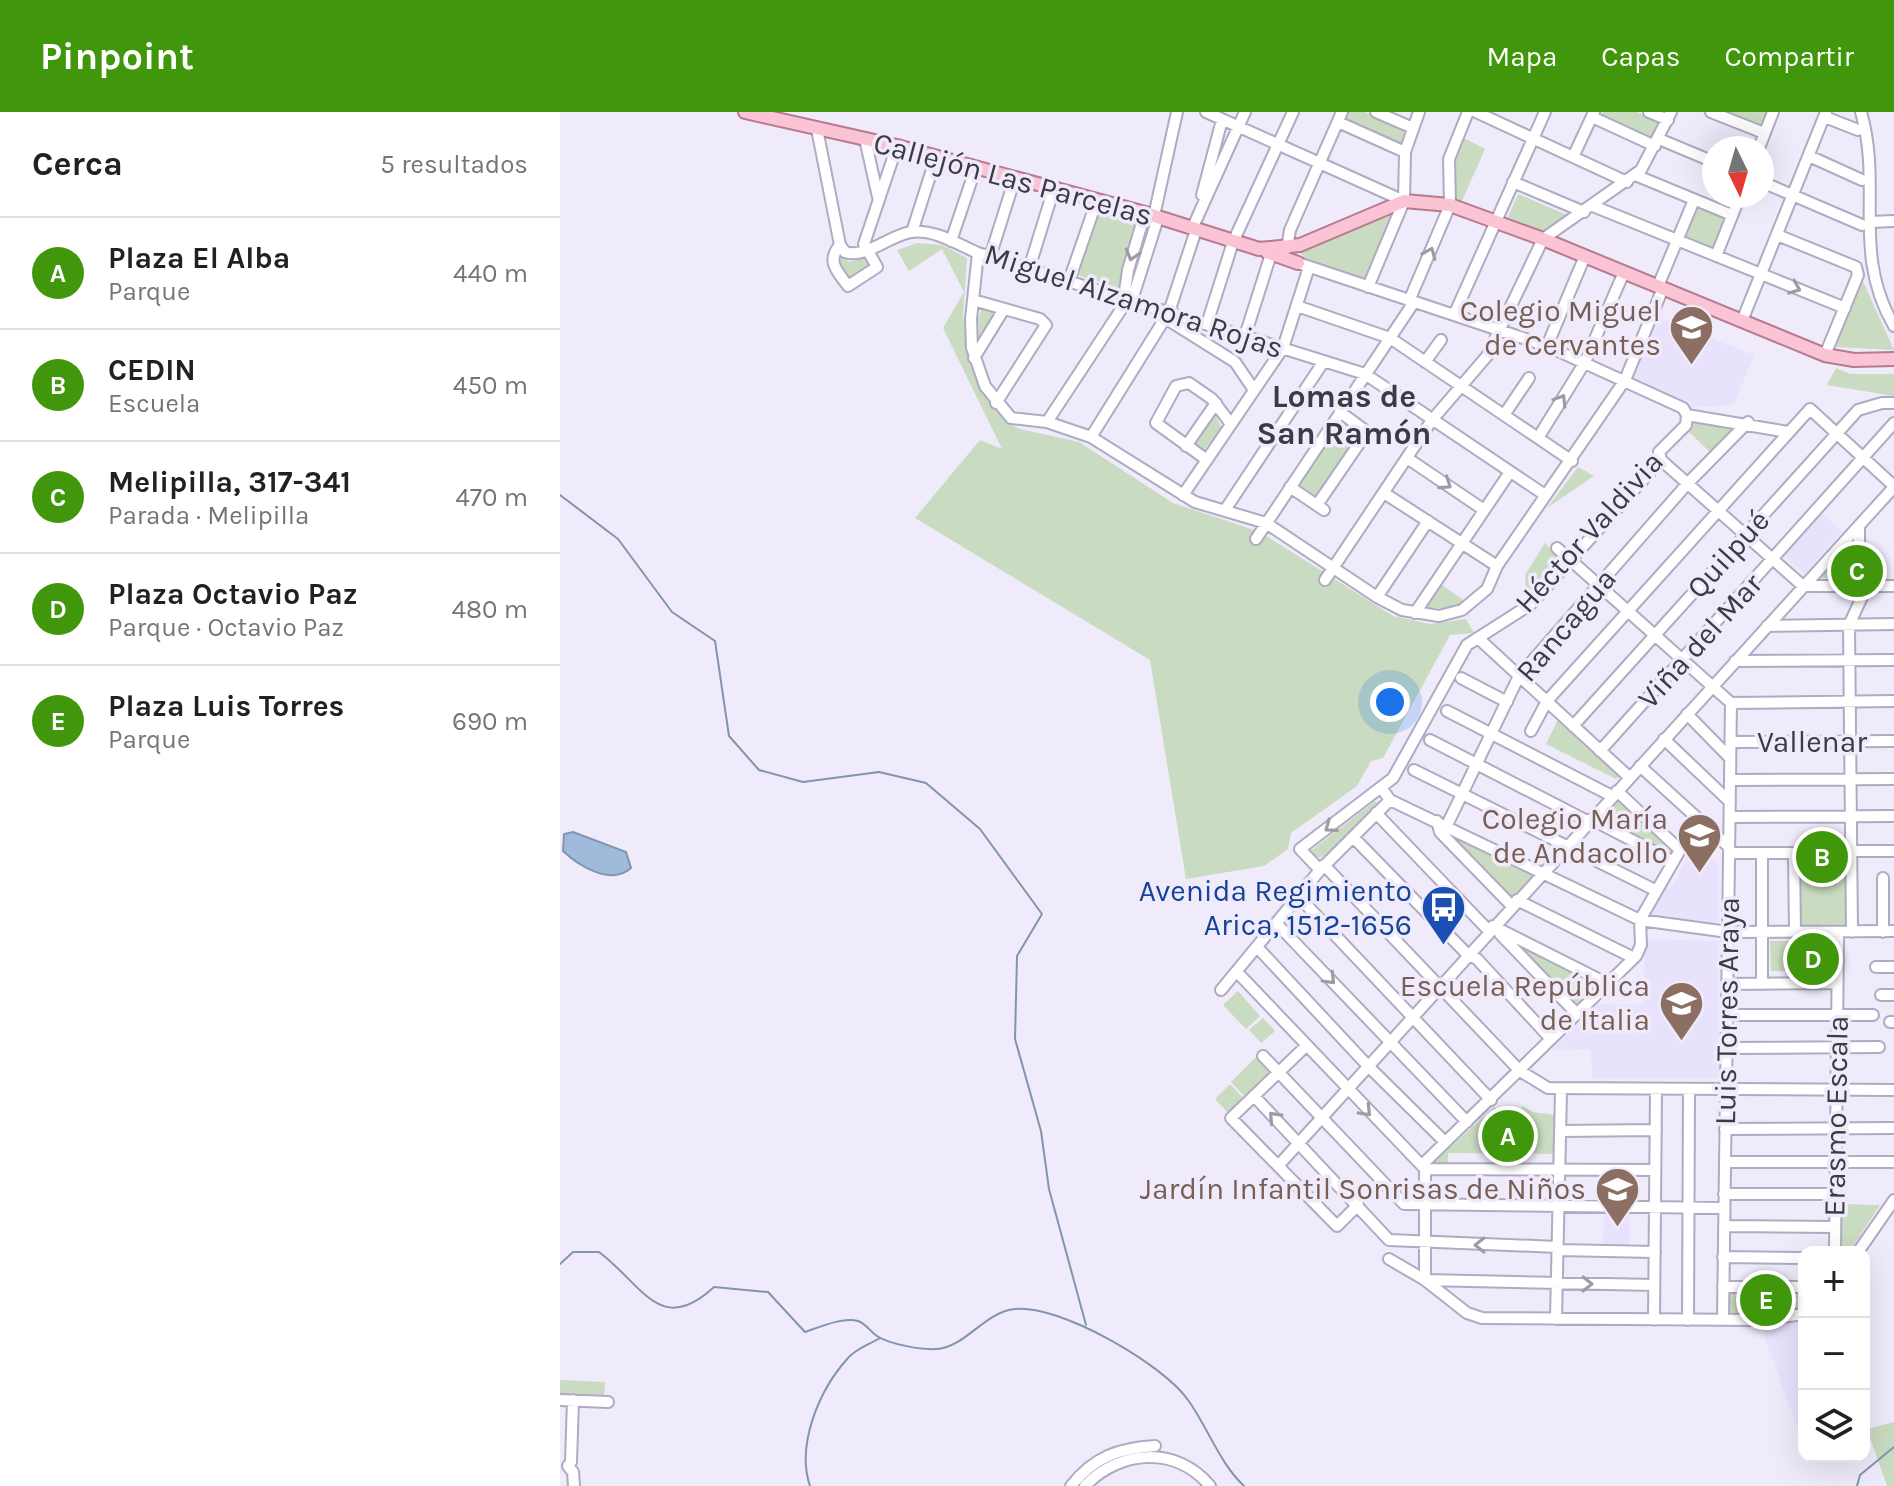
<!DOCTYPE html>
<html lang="es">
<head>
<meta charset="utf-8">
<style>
  :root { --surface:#fff; --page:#f2f2f2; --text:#202124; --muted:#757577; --line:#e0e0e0; --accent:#41970b }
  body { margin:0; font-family:Karla,sans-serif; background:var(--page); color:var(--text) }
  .controls { position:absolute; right:24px; bottom:24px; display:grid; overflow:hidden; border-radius:16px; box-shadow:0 8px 32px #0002 }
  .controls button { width:72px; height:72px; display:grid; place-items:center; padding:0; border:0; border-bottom:2px solid var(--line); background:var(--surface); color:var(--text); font:40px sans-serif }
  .compass { position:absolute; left:1142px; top:24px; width:72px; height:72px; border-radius:50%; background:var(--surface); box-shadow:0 8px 32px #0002; rotate:175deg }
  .you { position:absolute; left:830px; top:590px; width:28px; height:28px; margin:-20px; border:6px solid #fff; border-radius:50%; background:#1a73e8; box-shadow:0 0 0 12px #1a73e833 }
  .badge { display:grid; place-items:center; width:52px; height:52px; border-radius:50%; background:var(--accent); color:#fff; font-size:26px; font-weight:700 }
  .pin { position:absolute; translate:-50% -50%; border:4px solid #fff; box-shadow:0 2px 8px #0006 }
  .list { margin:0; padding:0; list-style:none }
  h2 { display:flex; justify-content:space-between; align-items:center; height:104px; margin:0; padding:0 32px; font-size:34px }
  h2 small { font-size:26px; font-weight:400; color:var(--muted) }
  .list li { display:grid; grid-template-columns:52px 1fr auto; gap:24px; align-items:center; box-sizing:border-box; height:112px; padding:0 32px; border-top:2px solid var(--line) }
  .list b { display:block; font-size:30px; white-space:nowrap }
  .list p { margin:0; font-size:26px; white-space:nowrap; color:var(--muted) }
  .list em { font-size:26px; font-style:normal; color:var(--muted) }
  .icon { flex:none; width:44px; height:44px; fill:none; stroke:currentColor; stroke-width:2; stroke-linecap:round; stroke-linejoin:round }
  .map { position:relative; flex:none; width:1334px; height:1374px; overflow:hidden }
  header { display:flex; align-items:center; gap:48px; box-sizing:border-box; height:112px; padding:0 40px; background:var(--accent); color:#fff }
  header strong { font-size:38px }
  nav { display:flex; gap:44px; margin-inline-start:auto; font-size:28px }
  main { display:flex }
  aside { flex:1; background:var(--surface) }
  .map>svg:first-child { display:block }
</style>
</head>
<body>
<header>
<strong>Pinpoint</strong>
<nav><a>Mapa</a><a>Capas</a><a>Compartir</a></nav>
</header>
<main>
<aside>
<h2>Cerca<small>5 resultados</small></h2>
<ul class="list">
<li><span class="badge">A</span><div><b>Plaza El Alba</b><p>Parque</p></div><em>440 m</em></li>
<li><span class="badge">B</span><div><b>CEDIN</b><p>Escuela</p></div><em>450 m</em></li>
<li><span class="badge">C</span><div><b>Melipilla, 317-341</b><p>Parada · Melipilla</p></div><em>470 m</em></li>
<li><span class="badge">D</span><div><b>Plaza Octavio Paz</b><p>Parque · Octavio Paz</p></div><em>480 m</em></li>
<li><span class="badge">E</span><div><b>Plaza Luis Torres</b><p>Parque</p></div><em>690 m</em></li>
</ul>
</aside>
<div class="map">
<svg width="1334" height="1374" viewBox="0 0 1334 1374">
  <rect width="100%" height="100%" fill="#efebfb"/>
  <!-- built -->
  <path fill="#e9e2fd" d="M1096 204 1194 243 1174 293 1126 296 1069 267Z
    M1261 401 1282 419 1245 462 1224 444Z
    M1286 724 1287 764 1237 765V726Z
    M1135 732 1159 752V815L1085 803 1099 777 1112 775Z
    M1085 827 1159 829V966H1032L1031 937 991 938 1038 892 1083 893Z
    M1044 1099H1070V1134H1043Z
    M1244 1205V1334L1200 1212Z"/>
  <!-- green -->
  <path fill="#c9dbc0" d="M786 0H805L847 19 842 33 783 8Z
    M1043 0H1077L1102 11 1094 29 1040 6Z
    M1170 0H1209L1202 16Z
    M902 25 925 37 901 91 891 85V66Z
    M958 82 1007 103 983 119 948 105Z
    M1135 92 1168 105 1154 138 1121 125Z
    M541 94 580 104 562 177 514 162 530 109Z
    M838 96 805 168 744 146 741 141Z
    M357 131 382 133 407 146 403 205 410 245 421 275 445 310 460 317 519 330 613 391 700 420 833 504 870 512 906 507 914 521 890 523 823 646 811 649 797 674 731 721 728 737 704 754 626 767 590 548 355 406 420 328 442 337 383 216 404 180 382 137 349 159 337 138Z
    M277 141 289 150 307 145 313 156 288 171 278 158Z
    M1302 167 1334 238 1276 235Z
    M422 196 438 198 419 231 418 206Z
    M1276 256 1290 262H1334V284L1267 273Z
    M654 300 662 316 643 339 631 331Z
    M782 307 803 321 757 388 736 374Z
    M1138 307 1181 312 1152 342 1128 319Z
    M1018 355 1034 364 987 396Z
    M1295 422 1296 465 1253 466Z
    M985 431 1003 449 967 489 965 463Z
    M879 471 906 490 884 496H863Z
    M998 608 1061 663 1056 667 986 632Z
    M815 689 818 693 771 741 758 746 748 741Z
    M1059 689 1117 738 1113 744 1040 706Z
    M883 717 974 765 952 789Z
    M1287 764 1288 814 1238 815 1237 765Z
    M943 822 1039 870 1014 896Z
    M1234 826H1271L1272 869H1235Z
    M1210 829H1231V859H1211Z
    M678 879 700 904 686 917 663 893Z
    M703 906 715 919 701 931 689 918Z
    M696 945 711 961 686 986 671 970Z
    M670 972 684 987 669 1002 655 987Z
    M962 994 973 1000 994 1003V1042L888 1041V1055H869L934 995 954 1007Z
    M1280 1092 1320 1093 1289 1140H1280Z
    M1167 1177 1244 1179V1197L1197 1204H1171Z
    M0 1268 45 1270 44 1284 0 1283Z
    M1334 1310V1374H1327L1307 1317Z"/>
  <!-- water -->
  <path fill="#a0badb" stroke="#8294ae" stroke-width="2" d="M13 720 66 740 71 756C51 774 19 754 3 739L4 722Z"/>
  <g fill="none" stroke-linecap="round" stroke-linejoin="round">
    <!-- stream -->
    <path stroke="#8294ae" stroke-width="2" d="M0 383 58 427 112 500 155 529 169 624 199 658 243 670 319 660 366 671 420 717 482 802 457 844 455 927 481 1019 489 1077 526 1213
      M0 1152 13 1140H39C83 1173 100 1225 154 1175L208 1180 245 1220C260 1215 282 1205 298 1209 305 1211 311 1220 317 1224 329 1232 361 1238 376 1237 405 1236 424 1200 455 1197 499 1192 603 1252 628 1288 647 1314 660 1352 684 1374
      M250 1374C236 1333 259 1278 288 1246 295 1237 310 1232 320 1226
      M1297 1374 1300 1363 1334 1335"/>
    <defs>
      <path id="minor" d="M646 0 844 89
        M816 0 853 16
        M916 0 1067 70
        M1089 0 1108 8
        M1151 0 1204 21
        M1301 0C1323 77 1291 140 1334 214
        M1032 5 1095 34
        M1265 5 1298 18
        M778 10 845 40
        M257 17 280 133
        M305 27 318 85
        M1099 27 1154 50
        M1199 36 1213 0
        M1249 44 1302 68
        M1013 45 1034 0
        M1075 63 1172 103
        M953 70 1024 100
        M1202 70 1302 113
        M642 83 662 8
        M1033 94 1285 196
        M594 104 617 0
        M1310 110 1334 109
        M632 117 685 0
        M352 120 376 45
        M1217 123 1296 155 1298 163 1265 243
        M391 129 416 55
        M280 133 285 140C306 147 330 123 351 120 375 117 397 132 418 141L805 262 985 383
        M280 133C266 149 277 159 288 174L317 155 304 132 337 34
        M727 136 730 118 782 0
        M418 141 411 207 412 236 425 274 451 306 487 310 531 325 635 390 706 411 817 485 842 498 879 504 902 498 927 477 937 454 1065 268 1103 176
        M1156 144 1180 84
        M430 145 455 66
        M738 151 987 234 1123 296 1127 303 1228 320
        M469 157 494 76
        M509 169 537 88
        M1098 174 1134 88
        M808 175 844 89 845 40 859 0
        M564 186 568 158 585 101
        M413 188 480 207 486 213 436 291
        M572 188 598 106
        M849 189 890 93 889 47 908 0
        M737 194 830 226 1012 349
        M894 203 985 0
        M605 206 675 250 694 278
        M1182 209 1266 0
        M647 212 673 130 733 0
        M685 224 711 142
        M987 234 1025 144
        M414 246 444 197
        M865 250 881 228
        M780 300 814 325
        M944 303 969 266
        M487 310 568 187
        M531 325 609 200 636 118
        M978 326 1025 250 1064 160
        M626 334 656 291
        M847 346 924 398
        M647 348 596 311 616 274 629 271 652 287 671 312
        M1101 348 1243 474H1334
        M730 375 764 398
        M824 381 937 454
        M623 383 723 236 749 155
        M757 393 807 320
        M665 398 764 249
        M1299 414V474
        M696 427 854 190
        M997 436 1171 591 1334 589
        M765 468 872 308 927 244 983 127 1081 58 1111 0
        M817 485 868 409
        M855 501 950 360
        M1207 514 1334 512
        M918 526 1069 665
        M1175 549 1334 548
        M901 566 947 590
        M887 599 1052 684
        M1127 602 1170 646
        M1013 614 1298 298 1322 291H1334
        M971 619 987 589 1250 297 1334 374
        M1104 627 1170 690
        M870 628 1029 710
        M1171 630 1334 629
        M1040 639 1334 311
        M1080 654 1169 735
        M854 658 1095 778
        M1170 668 1334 667
        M822 677 830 688 1080 808 1168 820 1334 819
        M816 701 929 819
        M1170 705 1334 704
        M1031 707 1112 749
        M877 709 880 720 952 794
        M887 713 959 564 1128 371 1188 310
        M793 725 908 843 917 847 991 927
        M1291 739H1334
        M1169 741H1234L1235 820
        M1202 741V872
        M764 753 960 959 988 976 1334 978
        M760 758 740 737 833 666 907 533 971 492 1101 348 1099 340 1126 313 1127 303
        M738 784 931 988
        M957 788 1074 846
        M716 811 907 1010
        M933 814 1048 872
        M1292 820 1289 513 1307 474
        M1323 820V766
        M940 822 1017 902
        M697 835 808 954 885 1030
        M1316 855H1334
        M677 860 865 1057 1095 1058
        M1167 872 1277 871
        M661 878 760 758 830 688
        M1321 883H1334
        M1167 903H1313
        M1330 910H1334
        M745 935 671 1006 777 1114 798 1093
        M1166 936 1319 935
        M703 944 844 1092 1164 1096
        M694 984 829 1128 998 1135
        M1165 1017 1334 1016
        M1000 1019 1096 1018
        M1165 1050H1334
        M718 1054 1334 375
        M1164 1082H1275
        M1164 1114 1275 1115
        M998 1138 1095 1140
        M1275 1140 1278 820
        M1298 1140 1334 1088
        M1163 1145 1244 1146
        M829 1147 865 1168 907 1201 922 1206 1198 1208 1244 1202
        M865 1168V1050L1076 844 1081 833 1080 808 1120 738 1057 679
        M865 1168 1094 1173
        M1163 1175H1244
        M996 1207 1001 978
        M1094 1208 1096 979
        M1128 1208 1129 979
        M1163 1208 1171 591
        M0 1288 48 1290
        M8 1354 11 1350 13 1288
        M8 1354 13 1360 14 1374
        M511 1374C534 1345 559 1336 595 1334
        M525 1374C559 1338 616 1333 650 1374"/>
      <path id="major" d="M185 0 337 34 585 101 699 137 740 133 844 89 890 93 983 127 1265 243 1294 248 1334 247
        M707 140 738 151"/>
    </defs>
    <!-- minor casing -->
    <use href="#minor" stroke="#b0aac3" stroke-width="14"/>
    <!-- major casing -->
    <use href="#major" stroke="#b77a8f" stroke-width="16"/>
    <!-- minor -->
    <use href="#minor" stroke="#fff" stroke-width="10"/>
    <!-- major -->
    <use href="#major" stroke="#fbc4d4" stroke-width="12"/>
  </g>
  <!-- one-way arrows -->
  <defs><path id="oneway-chevron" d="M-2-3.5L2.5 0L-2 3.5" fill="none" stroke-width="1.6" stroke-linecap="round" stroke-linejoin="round" transform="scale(2)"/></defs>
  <g stroke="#9e9ca2">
    <use href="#oneway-chevron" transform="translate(870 141) rotate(-67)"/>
    <use href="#oneway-chevron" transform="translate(572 143) rotate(107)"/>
    <use href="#oneway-chevron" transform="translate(1235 176) rotate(22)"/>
    <use href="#oneway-chevron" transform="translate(1001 288) rotate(-58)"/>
    <use href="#oneway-chevron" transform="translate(886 372) rotate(34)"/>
    <use href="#oneway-chevron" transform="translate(770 715) rotate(144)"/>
    <use href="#oneway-chevron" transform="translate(770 867) rotate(46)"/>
    <use href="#oneway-chevron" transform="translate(806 999) rotate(46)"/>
    <use href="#oneway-chevron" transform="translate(714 1005) rotate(-133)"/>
    <use href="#oneway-chevron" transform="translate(920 1133) rotate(-179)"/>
    <use href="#oneway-chevron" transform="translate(1027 1172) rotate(1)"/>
  </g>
  <!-- icons -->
  <defs>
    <symbol id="school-pin" viewBox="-11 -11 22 30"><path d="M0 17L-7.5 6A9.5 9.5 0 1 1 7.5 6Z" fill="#8d6e63" stroke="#efebfb"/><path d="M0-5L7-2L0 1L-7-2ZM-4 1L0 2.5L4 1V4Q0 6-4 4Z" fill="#fff"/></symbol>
    <symbol id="bus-pin" viewBox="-11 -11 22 30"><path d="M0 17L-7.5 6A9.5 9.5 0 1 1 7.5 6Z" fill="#1a4fb4" stroke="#efebfb"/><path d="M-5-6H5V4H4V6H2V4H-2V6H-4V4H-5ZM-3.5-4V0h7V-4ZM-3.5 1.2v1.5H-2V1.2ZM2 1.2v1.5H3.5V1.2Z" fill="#fff"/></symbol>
  </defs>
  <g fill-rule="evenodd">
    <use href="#school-pin" x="1106" y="190" width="51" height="69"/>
    <use href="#school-pin" x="1114" y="698" width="51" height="69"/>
    <use href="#bus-pin" x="858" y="770" width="51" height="69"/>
    <use href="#school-pin" x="1096" y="866" width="51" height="69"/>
    <use href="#school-pin" x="1032" y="1052" width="51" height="69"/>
  </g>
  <g text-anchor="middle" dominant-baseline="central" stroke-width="7" stroke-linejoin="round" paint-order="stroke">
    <!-- street labels -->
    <g font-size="30" fill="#3c3a44" stroke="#efebfb">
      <text transform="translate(453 67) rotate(15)">Callejón Las Parcelas</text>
      <text transform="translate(574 189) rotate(18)">Miguel Alzamora Rojas</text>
      <text transform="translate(1029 420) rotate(-48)">Héctor Valdivia</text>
      <text transform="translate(1168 442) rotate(-48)">Quilpué</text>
      <text transform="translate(1006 513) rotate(-50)">Rancagua</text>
      <text transform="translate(1140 529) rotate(-48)">Viña del Mar</text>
      <text x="1252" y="630">Vallenar</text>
      <text transform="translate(1167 899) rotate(-89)">Luis Torres Araya</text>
      <text transform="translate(1276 1004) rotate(-89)">Erasmo Escala</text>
    </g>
    <!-- education labels -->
    <g font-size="30" fill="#785e54" stroke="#efebfb" text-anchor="end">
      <text x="1101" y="199">Colegio Miguel<tspan x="1101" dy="34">de Cervantes</tspan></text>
      <text x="1108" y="707">Colegio María<tspan x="1108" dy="34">de Andacollo</tspan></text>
      <text x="1090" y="874">Escuela República<tspan x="1090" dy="34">de Italia</tspan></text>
      <text x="1026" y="1077">Jardín Infantil Sonrisas de Niños</text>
    </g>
    <!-- transit labels -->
    <g font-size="30" fill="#164399" stroke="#efebfb" text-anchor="end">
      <text x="852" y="779">Avenida Regimiento<tspan x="852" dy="34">Arica, 1512-1656</tspan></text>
    </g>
    <!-- neighbourhood labels -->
    <g font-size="32" font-weight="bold" fill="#3c3a44" stroke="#efebfb">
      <text x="784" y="284">Lomas de<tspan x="784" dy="37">San Ramón</tspan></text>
    </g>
  </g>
</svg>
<div class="controls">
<button>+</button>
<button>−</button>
<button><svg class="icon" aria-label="layers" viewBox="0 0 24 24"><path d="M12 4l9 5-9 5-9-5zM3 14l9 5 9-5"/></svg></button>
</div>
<svg class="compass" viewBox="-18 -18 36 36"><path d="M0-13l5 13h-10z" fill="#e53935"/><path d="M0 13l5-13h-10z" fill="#757577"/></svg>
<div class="you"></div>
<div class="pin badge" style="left:948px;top:1024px">A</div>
<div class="pin badge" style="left:1262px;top:745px">B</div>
<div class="pin badge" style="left:1297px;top:459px">C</div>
<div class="pin badge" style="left:1253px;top:847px">D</div>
<div class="pin badge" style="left:1206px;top:1188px">E</div>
</div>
</main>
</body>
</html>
